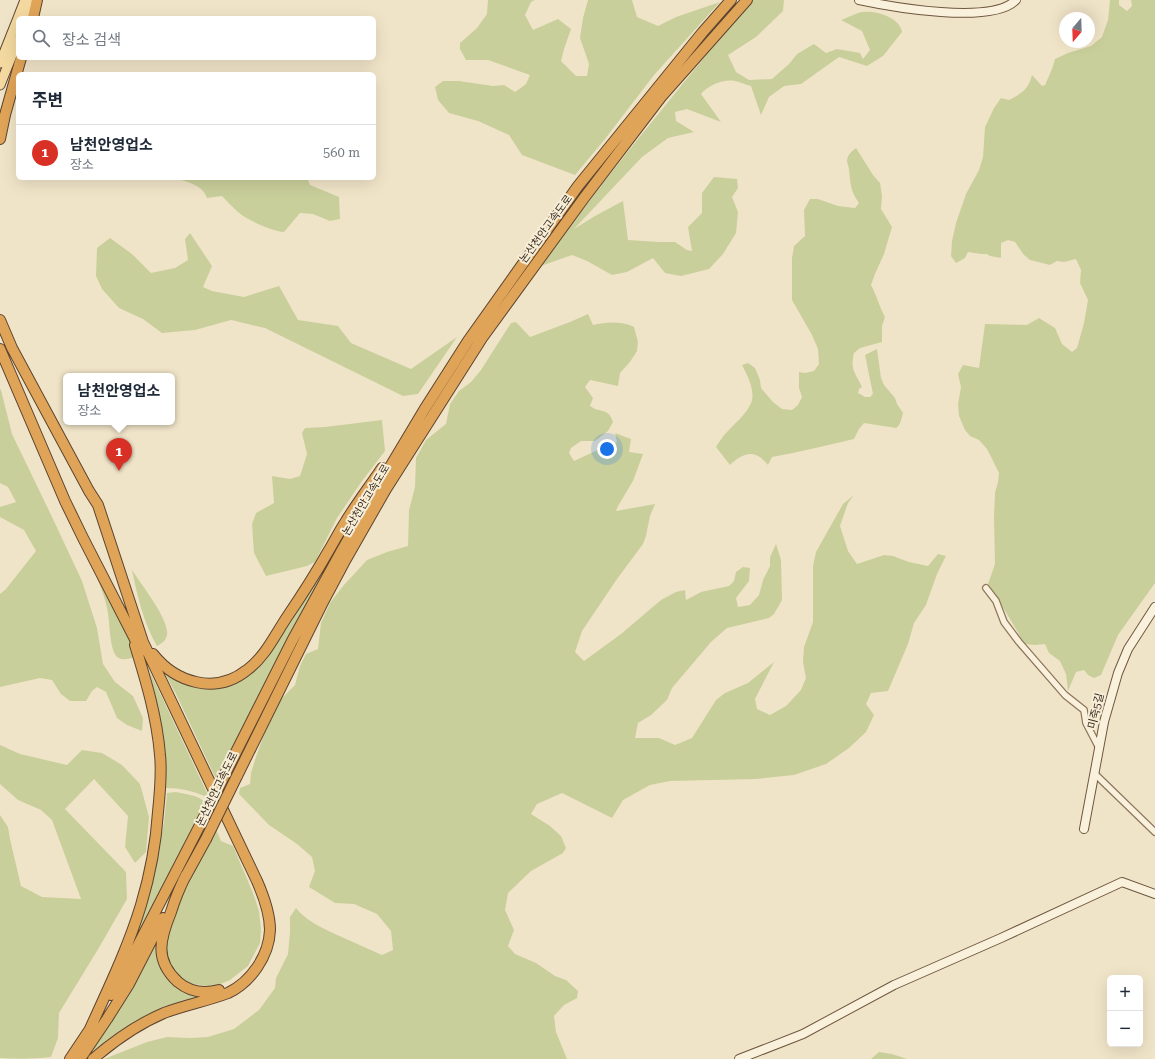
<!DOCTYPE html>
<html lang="ko">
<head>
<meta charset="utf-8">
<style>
  :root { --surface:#fff; --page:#f2f2f3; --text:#1f2937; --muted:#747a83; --line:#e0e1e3; --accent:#d93025 }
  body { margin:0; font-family:"Roboto Serif","Noto Sans KR",serif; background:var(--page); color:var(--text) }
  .controls { position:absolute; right:12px; bottom:12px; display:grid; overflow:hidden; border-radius:6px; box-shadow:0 4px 16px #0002 }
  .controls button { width:36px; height:36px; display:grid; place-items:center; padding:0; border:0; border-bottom:1px solid var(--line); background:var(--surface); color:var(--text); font:20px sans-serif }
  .compass { position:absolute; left:1059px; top:12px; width:36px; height:36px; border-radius:50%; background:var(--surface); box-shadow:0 4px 16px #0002; rotate:199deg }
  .you { position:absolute; left:607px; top:449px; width:14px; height:14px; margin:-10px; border:3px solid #fff; border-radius:50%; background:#1a73e8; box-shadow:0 0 0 6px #1a73e833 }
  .badge { display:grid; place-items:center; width:26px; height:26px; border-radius:50%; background:var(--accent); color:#fff; font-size:13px; font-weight:700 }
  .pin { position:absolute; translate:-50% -33px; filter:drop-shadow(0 1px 2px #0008) }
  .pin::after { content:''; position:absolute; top:21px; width:14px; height:12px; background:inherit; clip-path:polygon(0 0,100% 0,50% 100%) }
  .popup { position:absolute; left:63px; top:373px; width:112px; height:52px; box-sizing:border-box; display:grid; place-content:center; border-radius:6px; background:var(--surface); filter:drop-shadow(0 1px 3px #0005); font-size:13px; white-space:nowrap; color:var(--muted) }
  .popup b { font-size:15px; color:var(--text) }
  .popup::after { content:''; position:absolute; left:50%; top:100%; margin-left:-8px; border:8px solid transparent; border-top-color:var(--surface) }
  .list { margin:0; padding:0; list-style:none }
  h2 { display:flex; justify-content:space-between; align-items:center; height:52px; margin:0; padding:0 16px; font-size:17px }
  h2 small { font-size:13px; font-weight:400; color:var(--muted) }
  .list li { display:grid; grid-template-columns:26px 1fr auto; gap:12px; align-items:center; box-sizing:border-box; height:56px; padding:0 16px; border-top:1px solid var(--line) }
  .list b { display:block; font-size:15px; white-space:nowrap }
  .list p { margin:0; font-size:13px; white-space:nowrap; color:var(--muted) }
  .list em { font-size:13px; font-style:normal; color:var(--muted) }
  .icon { flex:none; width:22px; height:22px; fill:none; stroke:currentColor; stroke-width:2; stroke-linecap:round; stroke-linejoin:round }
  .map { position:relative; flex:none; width:1155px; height:1059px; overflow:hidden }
  .search { position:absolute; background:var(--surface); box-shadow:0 4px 16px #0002; left:16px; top:16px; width:360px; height:44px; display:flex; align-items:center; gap:10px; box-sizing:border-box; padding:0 14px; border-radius:6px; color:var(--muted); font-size:15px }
  .panel { position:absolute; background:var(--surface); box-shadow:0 4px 16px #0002; left:16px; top:72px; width:360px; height:108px; border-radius:6px }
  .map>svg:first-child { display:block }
</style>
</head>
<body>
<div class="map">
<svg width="1155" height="1059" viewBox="0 0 1155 1059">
  <rect width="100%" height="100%" fill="#f0e4c8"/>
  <!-- green -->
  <path fill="#c9cf9b" d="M488 0H535L531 2 525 15 533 30 558 19 571 29 564 49 561 61 576 76H587L589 64 580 38 583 18 588 0H632L637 17 658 26 676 17 720 2 654 75 605 139 575 175 522 155 509 135 478 121 449 113 438 100 435 87 443 81H459L493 86 504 85 515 92 526 84 530 75 488 60H466L460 49V43L477 28 487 14Z
    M753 0H784L783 11 756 37 728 55 736 72 749 80 772 79 789 64 797 54 814 44 826 53 837 49 860 53 863 59 870 50 862 31 841 20C848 18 855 13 862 12 875 10 900 17 902 32L883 56 867 66 839 57 801 84 784 86 769 97 761 115 751 86C746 85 740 82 735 81 723 79 709 85 701 94L721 122 687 109 675 112 676 121 694 132 668 138 642 157 574 229 595 216 623 201 628 240 659 242H675L687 250 692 251 688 227 702 213V193L714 177 737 179 738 188 732 197 738 212 736 233 723 254 709 269 681 276 665 273 653 258 627 272 612 275 587 261 572 255 541 266C580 212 621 159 664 107 693 71 722 35 753 0Z
    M1110 0H1119V5L1127 11 1132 6 1131 0H1155V583L1118 635 1101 675 1094 678 1088 675 1084 670 1076 672 1068 691 1066 674 1060 661 1049 653 1045 644 1035 645 1024 644C1014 623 1000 604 988 584L995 564 994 518 995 493 998 482 999 473 987 449 979 440 970 436 965 430 959 416 958 404 961 387 958 374 963 365 979 368 985 324 1027 325 1039 318 1055 328 1062 344 1072 352 1077 348 1084 323 1088 300 1080 283 1081 270 1076 259 1064 262 1057 261 1050 265 1030 260 1024 255 1015 242 1008 240 1001 243V258L990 256 987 254H981L968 252 965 258 956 263 951 256 952 241 956 223 966 194 979 170 983 157 985 127 994 108 1001 98 1009 100C1022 93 1028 90 1032 75L1042 86 1045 85 1052 69 1055 59 1068 53 1091 46 1102 37 1108 20Z
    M856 148 873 175 880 183 882 196 881 209 892 227 884 254 875 274 871 285C877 296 879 306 885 317L882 326V342L860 348 854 353C850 370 855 372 862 387L859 389 858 393 865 397H870L873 394 865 355 877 349 881 378 884 385 895 398 897 404 903 413C901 419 901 425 896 428L864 423 859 429 854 439C827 445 800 452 772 457L768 465C765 462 762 458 758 456 748 450 737 458 730 465L716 447C719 442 723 436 727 432 735 423 746 415 751 403 756 391 747 375 742 365L748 363 755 368 760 380 761 388 773 402 782 409 792 410 798 405 802 397 799 388V372L805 373 814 371 819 364 818 349 812 335 792 300V258L794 246 805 236 804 210 810 199H818L838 206 855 208 859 203C850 189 851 186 849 170 849 167 847 163 847 160 848 154 852 151 856 148Z
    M176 178H307L310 185 339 197 340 219 330 221 313 214 300 213 284 232C272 231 247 220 238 212 232 207 227 201 222 196L207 198C202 184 188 183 176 178Z
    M190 233 212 266 203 287 212 291 244 297 279 286 298 320 338 326 351 343 411 369 457 337 418 394 403 396 265 328 231 320 195 330 162 333 143 319 119 308 102 289 96 276 97 248 110 238 132 254 151 273 175 268 188 260 185 239Z
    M588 314 593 325C606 322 622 321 634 327L638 342 637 351 630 362 620 373 618 386 590 380 585 387 593 398 590 406C592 407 596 410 599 410 607 412 610 413 613 422L608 431 595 441H581L571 448 569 453 574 461 600 449 612 447 617 442 615 433 631 439 629 452 643 454 633 481 618 506 616 511 655 504 650 516 646 536 643 544 617 579 582 631 575 652 584 661 621 634 661 600 676 592 685 590 686 600 701 592 729 586 734 581 736 572 743 567 750 568 749 581 736 598 738 607 750 605 759 595 763 580 770 566V557L776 544 781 560 782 600 774 614 769 618 727 628 711 642 672 688 667 700 651 715 638 723 635 738H659L675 745 692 738 716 700 725 693 748 683 774 662 755 699 757 709 770 715 786 706 801 690 806 678 803 662 804 647 813 622V566L816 552 843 504 854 495 848 503 840 526 848 551 857 564 884 555 893 556 909 562 928 566 938 554 946 556 937 574 926 605 914 623 908 644 888 691 871 693 866 704 874 715 866 732 849 748 826 764 794 775 756 779 670 781 650 785 623 800 612 818 562 793 537 804 531 814 550 826 561 836 566 848 563 853 531 871 508 893 505 910 514 930 508 946 515 954 536 963 555 976 566 980 578 991 577 998 564 1005 554 1016 556 1032 567 1059H104L147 1042 167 1037 190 1038 208 1037 234 1029 259 1010 275 988 276 978 288 954 290 932V917L296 908C306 921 321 927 335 934 351 941 366 948 382 955L393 950 391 931 377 914 354 904 335 903 309 887 315 871 312 857 297 844 269 825 239 794 240 788 250 784 251 773 256 757 265 732 281 699 295 685 300 666 306 654 318 649 321 623 330 603 343 586 367 560 387 552 408 546 409 510 415 487 416 458 426 440 446 424 450 404 459 391 471 382 481 370 495 348 511 323 516 322 530 337 570 322Z
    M0 389 1 390 12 434 53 519 82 581 97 628 103 664 115 682 133 696 143 718 142 731 127 725 117 718 106 692 97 687 92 691 86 701H70L61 694 52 680 40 678 0 687V594L6 589 36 551 24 530 0 517V507L16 502 8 487 0 483Z
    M382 420 385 451 362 481 337 518 315 562 307 566 266 576 254 553 252 524 256 513 274 503 272 476 290 479 300 476 307 454 302 433 305 428 325 427Z
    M341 538 216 779 176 694 161 666 187 683 246 675Z
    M132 570C140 583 170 620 167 635 166 641 162 643 157 646 144 624 137 595 132 570Z
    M97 578 105 589 132 645 135 657C129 659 122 661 117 657 109 649 110 620 107 608 105 598 101 588 97 578Z
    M150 672 208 795 207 797C193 791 180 788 165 788L164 748 155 696Z
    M0 745 20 754 67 765 82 750 102 753 122 765 140 784 149 817 146 852 135 863 125 847 128 816 94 779 65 809 126 872 127 899 97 951 59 1013 58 1038 51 1057C34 1059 17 1059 0 1058V815L8 827 10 839 21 886 42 897 81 899 52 820 41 810 18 800 0 784Z
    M176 792C185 794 198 795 205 802L132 945 155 869 164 822 167 793Z
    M216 829 221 841 233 846 253 893 259 911 261 929 260 943 248 966 230 980 218 985 209 986 192 984 184 980 175 972 169 964 165 951 171 919Z
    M157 940 163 970 209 996 123 1030 110 1038 86 1059C111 1020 136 981 157 940Z
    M879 1052 892 1054 907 1059H871Z"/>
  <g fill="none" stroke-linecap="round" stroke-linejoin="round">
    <defs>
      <path id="street" d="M986 588 996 601 1004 622 1019 642 1065 695 1084 710 1086 723 1099 748
        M1095 774 1155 832"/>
      <path id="secondary" d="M859 0C892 7 992 25 1016 0
        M1084 829 1104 722 1118 673 1128 649 1155 607
        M739 1059 803 1034 894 985 1001 938 1122 882 1155 894"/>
      <path id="primary" d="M18 18 25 0
        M27 18 34 0
        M0 63 18 18
        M0 85 18 40"/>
      <path id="highway" d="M33 18 37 0
        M0 139 5 115 21 58
        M0 320 12 348 89 491 98 505 143 642 257 881C264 897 270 913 270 930 269 956 251 982 228 993 207 1001 185 1005 164 1013 138 1024 114 1041 93 1059
        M0 349 65 501 83 538 141 651
        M153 654C176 683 216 695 247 670 265 657 275 635 287 617 302 595 316 573 329 550 335 540 340 530 346 521 357 503 370 486 382 468
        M230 764 292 641 341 552 378 487 424 410 468 341 578 186 702 33 731 0
        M237 776 322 604 346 559 386 489 482 338 584 198 661 97 747 0
        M186 875C180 887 175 899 171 912 160 939 154 960 178 982 190 992 204 994 219 990
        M183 881 206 839
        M111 995 121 978 200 825
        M89 1031C108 989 128 948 141 905 150 875 156 843 158 812 160 793 162 774 160 755 157 717 146 681 135 645
        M70 1059 92 1026
        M80 1059 107 1019 129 984 163 918"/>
    </defs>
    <!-- street casing -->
    <use href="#street" stroke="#8d765c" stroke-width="8"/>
    <!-- secondary casing -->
    <use href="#secondary" stroke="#6f573f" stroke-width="10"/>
    <!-- primary casing -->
    <use href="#primary" stroke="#5b4430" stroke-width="11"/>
    <!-- highway casing -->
    <use href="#highway" stroke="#5b4430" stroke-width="12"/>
    <!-- street -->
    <use href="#street" stroke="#faf1dc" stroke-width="5.5"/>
    <!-- secondary -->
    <use href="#secondary" stroke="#faf1dc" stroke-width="8"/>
    <!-- primary -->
    <use href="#primary" stroke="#f3d9a0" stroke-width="9"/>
    <!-- highway -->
    <use href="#highway" stroke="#e0a458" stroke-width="10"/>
    <defs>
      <path id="highway-bridge" d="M200 825 230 764
        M206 839 237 776"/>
    </defs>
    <!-- highway-bridge casing -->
    <use href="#highway-bridge" stroke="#5b4430" stroke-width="12" stroke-linecap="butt"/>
    <!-- highway-bridge -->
    <use href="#highway-bridge" stroke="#e0a458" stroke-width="10"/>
  </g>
  <g text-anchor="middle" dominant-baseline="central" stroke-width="4" stroke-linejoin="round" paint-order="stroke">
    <!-- street labels -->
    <g font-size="11" fill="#3d2e20" stroke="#f7eed8">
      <text transform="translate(546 229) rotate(-54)">논산천안고속도로</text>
      <text transform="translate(366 500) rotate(-59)">논산천안고속도로</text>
      <text transform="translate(1096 711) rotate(-76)">미죽5길</text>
      <text transform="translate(217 789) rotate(-64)">논산천안고속도로</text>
    </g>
  </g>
</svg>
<div class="controls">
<button>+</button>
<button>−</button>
</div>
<svg class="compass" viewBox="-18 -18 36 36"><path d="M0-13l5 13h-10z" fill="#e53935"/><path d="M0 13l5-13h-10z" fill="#747a83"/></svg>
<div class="you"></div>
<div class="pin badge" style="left:119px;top:471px">1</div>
<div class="popup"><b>남천안영업소</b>장소</div>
<div class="search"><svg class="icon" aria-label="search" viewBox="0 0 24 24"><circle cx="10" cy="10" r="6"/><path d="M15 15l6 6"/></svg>장소 검색</div>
<section class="panel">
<h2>주변<small></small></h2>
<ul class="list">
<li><span class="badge">1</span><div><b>남천안영업소</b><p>장소</p></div><em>560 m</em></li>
</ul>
</section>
</div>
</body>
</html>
